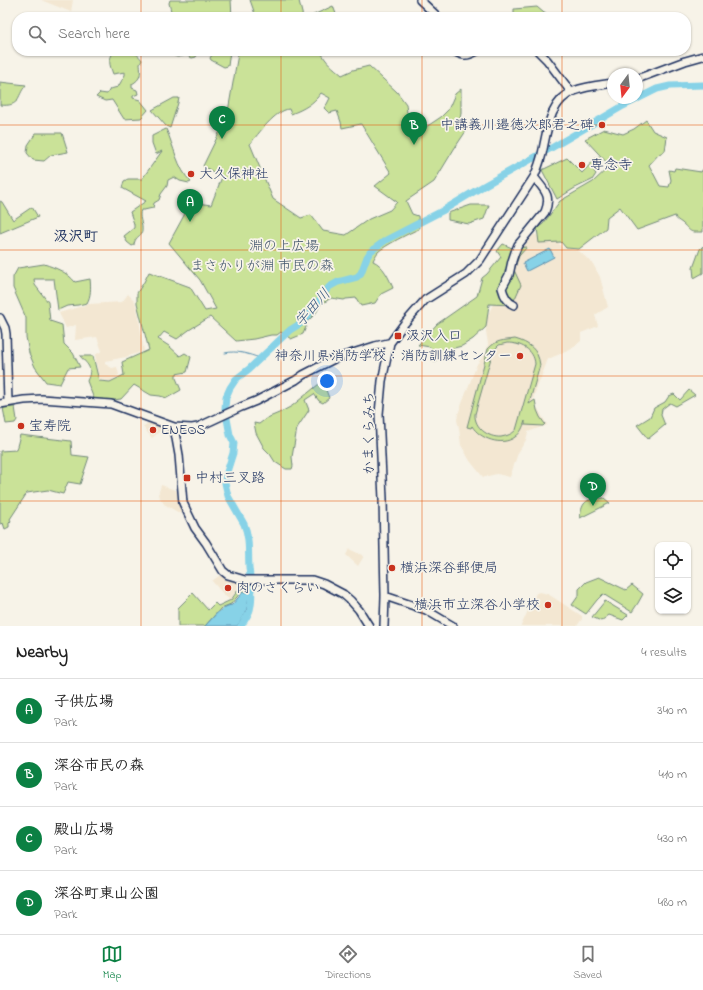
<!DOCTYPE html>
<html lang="en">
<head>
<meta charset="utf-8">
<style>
  :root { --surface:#fff; --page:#f6f6f6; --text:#222; --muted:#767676; --line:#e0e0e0; --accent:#0b8043 }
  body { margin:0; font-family:"Indie Flower","Klee One",sans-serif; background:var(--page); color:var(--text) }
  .controls { position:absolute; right:12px; bottom:12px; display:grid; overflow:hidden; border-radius:8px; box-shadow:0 1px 3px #0004 }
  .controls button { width:36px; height:36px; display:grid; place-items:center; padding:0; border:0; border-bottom:1px solid var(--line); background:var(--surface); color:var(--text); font:20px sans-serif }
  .compass { position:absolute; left:607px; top:68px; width:36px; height:36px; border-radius:50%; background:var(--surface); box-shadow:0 1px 3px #0004; rotate:195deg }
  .you { position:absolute; left:327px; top:381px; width:14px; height:14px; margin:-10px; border:3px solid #fff; border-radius:50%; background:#1a73e8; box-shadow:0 0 0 6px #1a73e833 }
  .badge { display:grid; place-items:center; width:26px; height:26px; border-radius:50%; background:var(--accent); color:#fff; font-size:13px; font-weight:700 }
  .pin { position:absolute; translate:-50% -33px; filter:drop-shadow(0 1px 2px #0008) }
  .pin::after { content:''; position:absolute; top:21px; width:14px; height:12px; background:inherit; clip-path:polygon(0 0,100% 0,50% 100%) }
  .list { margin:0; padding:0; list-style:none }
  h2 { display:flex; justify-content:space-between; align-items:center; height:52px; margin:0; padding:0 16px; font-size:17px }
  h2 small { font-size:13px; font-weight:400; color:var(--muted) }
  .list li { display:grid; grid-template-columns:26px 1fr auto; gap:12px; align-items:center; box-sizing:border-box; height:64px; padding:0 16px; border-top:1px solid var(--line) }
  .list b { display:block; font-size:15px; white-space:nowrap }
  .list p { margin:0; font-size:13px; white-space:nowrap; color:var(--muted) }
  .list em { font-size:13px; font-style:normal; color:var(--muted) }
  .icon { flex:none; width:22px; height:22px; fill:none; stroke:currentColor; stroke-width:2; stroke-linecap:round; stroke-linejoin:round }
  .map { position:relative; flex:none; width:703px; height:626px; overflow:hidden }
  .search { position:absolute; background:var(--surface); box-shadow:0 1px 3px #0004; left:12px; right:12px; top:12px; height:44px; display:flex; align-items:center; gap:10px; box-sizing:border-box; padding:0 14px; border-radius:16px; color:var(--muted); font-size:15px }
  .sheet { height:308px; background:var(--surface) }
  nav { display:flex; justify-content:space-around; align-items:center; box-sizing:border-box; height:56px; border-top:1px solid var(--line); background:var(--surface); font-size:11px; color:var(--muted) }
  nav a { display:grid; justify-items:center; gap:2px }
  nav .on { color:var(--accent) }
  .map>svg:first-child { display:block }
</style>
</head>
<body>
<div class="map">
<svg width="703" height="626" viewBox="0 0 703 626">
  <rect width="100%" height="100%" fill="#f7f3e8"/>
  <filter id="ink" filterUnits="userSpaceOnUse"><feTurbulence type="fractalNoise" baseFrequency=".025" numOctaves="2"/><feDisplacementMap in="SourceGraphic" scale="8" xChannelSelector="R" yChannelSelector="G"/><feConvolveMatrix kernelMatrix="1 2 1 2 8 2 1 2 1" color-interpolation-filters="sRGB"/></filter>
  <g filter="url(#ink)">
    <!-- built -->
    <path fill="#f3e7d2" d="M41 0H73L71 12Z
      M553 231 561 247 579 251 593 264 600 277 608 307 595 315 598 326 581 333V341L570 350 548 359 535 393 533 400 547 425 528 432 526 440 518 453 510 477 497 474 483 477 470 461 461 445 459 428 457 420 458 414 477 364 486 353 488 344 486 331 487 317 492 306 495 303 513 308 515 300 510 296 518 254 534 234 541 238Z
      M128 294 135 301 138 313 144 351 126 357 105 361V364L112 368 117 367 119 375 111 381 99 380 95 355 102 351 97 337 75 340 76 325 66 328 59 313 89 304 122 302Z
      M150 421 165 427 152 438 143 427Z
      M161 485 178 491 179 504 183 511 181 514 164 504 158 495Z
      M349 549 364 556 358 566 346 555Z
      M223 573 242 582 230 600 224 595 212 581Z
      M540 592 548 594 582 616V619L577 626H521L536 593Z"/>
    <!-- green -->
    <path fill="#cae298" stroke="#72887b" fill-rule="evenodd" d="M170 0H231L232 17H167L171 11 169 3Z
      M250 0H300L299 1 303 17H256Z
      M333 6 336 14 333 17H309Z
      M537 7 544 13 560 17H514V9Z
      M114 51C127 51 133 48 142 60L140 64C141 74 141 79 132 84V88L137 90 138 94 133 96V98L140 100 148 110 141 118 124 119 112 100 105 101 96 97 100 93 107 94 110 89 118 87 125 75V72L113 74C109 63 108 61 114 51Z
      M169 51H202L198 53 196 57 192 58 186 55C176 58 176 58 169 51Z
      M212 51H230L228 66 224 67 211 60 210 58 213 53V52Z
      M244 51H321C324 61 334 68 342 75L353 70 369 66 397 92 406 104 407 113 426 127 441 117 448 110 455 94 461 89V113L459 126 466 131 454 149 434 182 406 201 412 214 418 216 419 229C411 232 384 246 378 252 376 255 374 258 373 261 383 265 389 278 393 288L381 294 375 303 361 306 356 298 346 299 344 300 331 298 320 305 316 313 306 323V327L303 334 291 339 281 332 277 335H271L254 339 236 341 210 317 189 330 177 339 164 332 158 339 169 346 180 356 185 353 191 357 187 372 176 374V378L181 390 167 398 160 396 151 395 134 385 121 399 107 401 94 399 87 381C93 368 89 366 80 356H93L99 381 110 382 124 375 122 362 149 350 137 303V293L144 282 149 272 190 287 205 311 216 309 200 280 169 243 181 221 191 202 211 205 222 177 203 166 227 117 238 54ZM321 93 330 98 327 104 324 108 329 113 337 111 341 122 342 128 361 124 391 173 375 186 397 202 390 210 369 219 346 235 323 231 311 215 301 218 273 199 250 144C258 134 276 110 289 109L291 114C304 109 313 104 321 93Z
      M0 82 26 85C16 97 21 107 0 105Z
      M174 98H179L178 103 170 128 166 126 152 110Z
      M646 120 653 131 667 137 665 151 659 154 649 165 660 186 669 187 671 180 669 170 674 171 675 168 701 172 703 169V232C688 232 693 233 682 223 678 220 676 220 675 216L637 230 620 207 607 217 606 228 579 249 566 248 561 242 539 243 537 228 543 224 560 201 593 182 610 166 585 139 604 129 623 134 634 129Z
      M166 129C174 146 177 168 191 182L189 183 180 181 174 177 168 180 167 186 161 194 159 200 154 203 153 208 144 210H141C138 217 143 223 142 231 142 235 138 236 136 239 135 240 134 244 134 245L132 246 127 242 124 236 134 228V224L130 212 146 201 122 188 124 181 128 179H142L162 151 156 154 152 143V136Z
      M36 133H62L68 152 51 155 44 161 33 160 27 153 28 145Z
      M598 156 602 159 594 171 596 174 592 180 575 188 557 199 542 170 567 158 582 173Z
      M0 201 2 202 13 220 32 207 38 217 0 233Z
      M471 205H489L484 219 469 224 448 220V213Z
      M503 244 512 248 527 247 519 256 514 270 521 285 512 305 489 304 486 327 473 339 462 346 442 351 435 362 430 347 418 345 437 324 477 296 482 278 487 274 501 257 497 251Z
      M703 246V273L694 278 693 268 700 249Z
      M44 264C56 268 67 272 75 282L90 279C91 287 91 296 87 303L78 305 67 306 58 310 54 279H34L35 285 48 302 50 321 62 325 64 344 73 353 80 367 68 368 60 384 46 382 35 367 29 353 26 337V318L13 288V277L18 268Z
      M515 339C529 343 538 349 540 365L529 404 535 400 537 410 540 417 545 424 543 426 525 425V421C523 427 521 433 515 437 502 447 480 439 472 426L471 428 467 427 488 349C497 339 503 341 515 339ZM507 343C520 343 534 349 535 364L516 430C512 434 507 436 501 437 488 438 474 427 475 414L493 351 499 345Z
      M319 384 326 390 329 398 323 403 319 401 314 394 305 400 309 410 297 428 292 457 293 466 292 469H286L275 462 270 454 264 448 256 433 254 423 259 424 267 418 279 413 292 406Z
      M689 390 695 395 676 406 670 403 662 409 661 415 665 425 648 439 637 425 650 417 654 408 665 402 669 396 674 394 680 400Z
      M15 407 17 420 15 423 6 424 3 408Z
      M20 435 71 441 72 455 89 457 80 484 68 482 63 494 48 490 27 493 10 519 11 521 9 523V527L5 529 3 523 0 524V451L16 450Z
      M604 498 610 503 580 518C582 500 587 499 604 498Z
      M599 577 626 590 632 585 643 594 638 603 632 612 603 594 597 600 586 614 572 605 579 595V589L586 582Z
      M243 583 249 584V591H242L231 604 221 608 205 626H178V608L193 593 208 610 215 603 218 606 231 600Z
      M605 601 628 615 623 620 609 615 601 621 592 617Z"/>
    <!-- water -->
    <path fill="#87d2e7" stroke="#5c91b0" d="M550 249 554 257 527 271 523 263Z
      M243 592H249C248 608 247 613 237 626H205C213 618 221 606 232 605Z"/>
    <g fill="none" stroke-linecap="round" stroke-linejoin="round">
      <!-- stream -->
      <path stroke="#5c91b0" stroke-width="1" d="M225 353C237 350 248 354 260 358"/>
      <!-- river -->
      <path stroke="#87d2e7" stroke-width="7" d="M241 626C244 621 248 616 250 610 254 596 250 580 249 567 248 552 250 538 244 524L228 496 225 483 226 475 233 453 234 443 230 435 225 408 226 397 230 388 236 379 249 369 290 330 303 322 329 287 338 282 357 277 361 273 367 257 371 251 386 240 442 211 485 185 553 147 623 106 657 89 670 86 703 85"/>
      <defs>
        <path id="secondary" d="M420 0 438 17
          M454 51C464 57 467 56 477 51
          M538 51 547 60 571 92
          M637 79 685 61 703 56
          M514 305C507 302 504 296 502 288L509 275 512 261 515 252 518 245 545 212C552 195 544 190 534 177
          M0 318 5 328 6 334 8 402
          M0 404 24 400 42 399 111 404 174 427 192 428 198 427 241 407 256 401 296 380 303 375 334 359 375 346 388 343H390
          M174 427 179 455 183 503 195 528 206 543 223 571 228 575 245 580H312L324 584 343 594 351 601 359 610 369 626
          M385 596 426 610 453 626
          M384 626 385 596 383 499 379 414 382 381 390 343 404 324 425 300 466 274 480 260 534 177C537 170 540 162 542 154 547 132 549 101 574 91 586 86 600 85 613 83"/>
      </defs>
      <!-- secondary casing -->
      <use href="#secondary" stroke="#1b2f5e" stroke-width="10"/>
      <!-- secondary -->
      <use href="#secondary" stroke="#f7f3e8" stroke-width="7"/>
    </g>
  </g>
  <!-- grid -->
  <path fill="none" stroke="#e8590c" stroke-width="1" stroke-opacity="0.55" d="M141 0V17M281 0V17M422 0V17M562 0V17M141 51V626M281 51V626M422 51V626M562 51V626M0 125H703M0 250H703M0 376H703M0 501H703"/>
  <!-- markers -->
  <g fill="#c8321e" stroke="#f7f3e8" stroke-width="1.5">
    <circle cx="602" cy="125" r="4"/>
    <circle cx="582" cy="165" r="4"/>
    <circle cx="191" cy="174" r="4"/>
    <rect x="394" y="332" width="8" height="8" rx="2"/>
    <circle cx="520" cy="356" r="4"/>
    <circle cx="21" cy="426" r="4"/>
    <circle cx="153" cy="430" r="4"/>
    <rect x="183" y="474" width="8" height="8" rx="2"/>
    <circle cx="392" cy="568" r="4"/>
    <circle cx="228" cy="588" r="4"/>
    <circle cx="548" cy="605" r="4"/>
  </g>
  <g text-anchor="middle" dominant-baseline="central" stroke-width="3.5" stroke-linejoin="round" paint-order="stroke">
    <!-- poi labels -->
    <g font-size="14" fill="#1b2f5e" stroke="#f7f3e8" text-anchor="start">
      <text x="594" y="125" text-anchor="end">中講義川邉徳次郎君之碑</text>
      <text x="590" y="165">専念寺</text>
      <text x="199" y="174">大久保神社</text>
      <text x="406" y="336">汲沢入口</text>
      <text x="512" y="356" text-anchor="end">神奈川県消防学校：消防訓練センター</text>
      <text x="29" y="426">宝寿院</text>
      <text x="161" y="430">ENEOS</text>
      <text x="195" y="478">中村三叉路</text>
      <text x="400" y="568">横浜深谷郵便局</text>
      <text x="236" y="588">肉のさくらい</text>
      <text x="540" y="605" text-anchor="end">横浜市立深谷小学校</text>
    </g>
    <!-- park labels -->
    <g font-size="14" fill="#3e536a" stroke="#f7f3e8">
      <text x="284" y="246">淵の上広場</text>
      <text x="262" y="266">まさかりが淵 市民の森</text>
    </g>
    <!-- street labels -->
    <g font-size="14" fill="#1b2f5e" stroke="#f7f3e8">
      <text transform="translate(369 433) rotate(-90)">かまくらみち</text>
    </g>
    <!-- neighbourhood labels -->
    <g font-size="15" font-weight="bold" fill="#1b2f5e" stroke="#f7f3e8">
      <text x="76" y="237">汲沢町</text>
    </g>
    <!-- water labels -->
    <g font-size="15" font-style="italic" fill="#365880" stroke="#f7f3e8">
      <text transform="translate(313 308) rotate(-48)">宇田川</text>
    </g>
  </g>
</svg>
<div class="controls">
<button><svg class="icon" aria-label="locate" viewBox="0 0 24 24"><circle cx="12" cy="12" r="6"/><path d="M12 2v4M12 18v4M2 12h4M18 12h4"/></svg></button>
<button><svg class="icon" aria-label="layers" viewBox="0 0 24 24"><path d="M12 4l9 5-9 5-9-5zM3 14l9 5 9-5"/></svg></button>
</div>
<svg class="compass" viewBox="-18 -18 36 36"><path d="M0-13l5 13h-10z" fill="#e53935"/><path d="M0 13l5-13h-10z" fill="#767676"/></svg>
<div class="you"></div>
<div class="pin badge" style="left:190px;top:222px">A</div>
<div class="pin badge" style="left:414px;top:145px">B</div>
<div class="pin badge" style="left:222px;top:139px">C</div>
<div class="pin badge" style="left:593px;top:506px">D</div>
<div class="search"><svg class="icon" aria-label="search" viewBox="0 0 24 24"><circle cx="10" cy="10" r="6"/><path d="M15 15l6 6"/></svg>Search here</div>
</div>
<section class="sheet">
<h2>Nearby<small>4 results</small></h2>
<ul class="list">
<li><span class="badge">A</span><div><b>子供広場</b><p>Park</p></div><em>340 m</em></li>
<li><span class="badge">B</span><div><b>深谷市民の森</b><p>Park</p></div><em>410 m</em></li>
<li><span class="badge">C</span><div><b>殿山広場</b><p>Park</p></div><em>430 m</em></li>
<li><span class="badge">D</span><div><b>深谷町東山公園</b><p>Park</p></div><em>480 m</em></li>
</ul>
</section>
<nav>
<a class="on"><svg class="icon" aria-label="map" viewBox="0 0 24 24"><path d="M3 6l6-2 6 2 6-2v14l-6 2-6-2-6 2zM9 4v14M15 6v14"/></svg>Map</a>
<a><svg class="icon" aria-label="directions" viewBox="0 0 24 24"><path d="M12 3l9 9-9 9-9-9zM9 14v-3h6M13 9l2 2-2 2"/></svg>Directions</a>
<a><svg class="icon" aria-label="saved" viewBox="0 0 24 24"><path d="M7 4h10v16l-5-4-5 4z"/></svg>Saved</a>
</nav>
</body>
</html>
